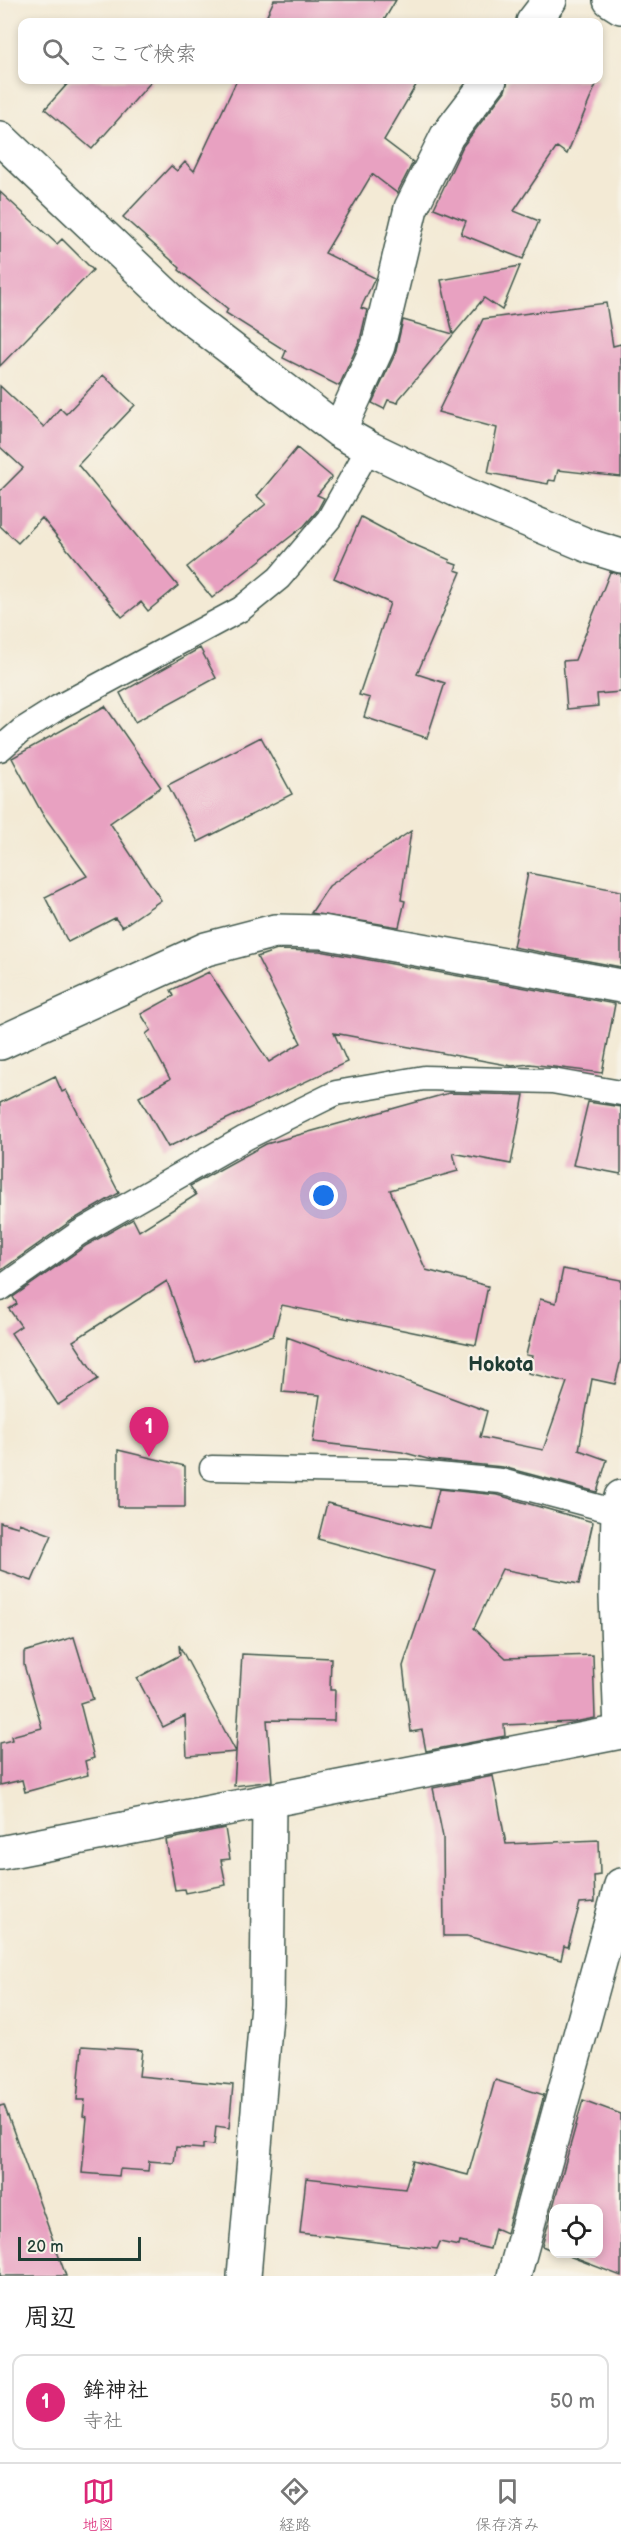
<!DOCTYPE html>
<html lang="ja">
<head>
<meta charset="utf-8">
<style>
  :root { --surface:#fff; --page:#f2f2f2; --text:#222; --muted:#767676; --line:#e0e0e0; --accent:#db2777 }
  body { margin:0; font-family:"Balsamiq Sans","Klee One",sans-serif; background:var(--page); color:var(--text) }
  .controls { position:absolute; right:18px; bottom:18px; display:grid; overflow:hidden; border-radius:12px; box-shadow:0 3px 9px #0003 }
  .controls button { width:54px; height:54px; display:grid; place-items:center; padding:0; border:0; border-bottom:2px solid var(--line); background:var(--surface); color:var(--text); font:30px sans-serif }
  .scale { position:absolute; left:18px; bottom:15px; width:123px; box-sizing:border-box; padding-left:6px; border:3px solid #1f3d34; border-top:0; font-size:16px; line-height:21px; white-space:nowrap; color:#1f3d34; -webkit-text-stroke:4px #f7f3e8; paint-order:stroke }
  .you { position:absolute; left:324px; top:1196px; width:21px; height:21px; margin:-15px; border:4px solid #fff; border-radius:50%; background:#1a73e8; box-shadow:0 0 0 9px #1a73e833 }
  .badge { display:grid; place-items:center; width:39px; height:39px; border-radius:50%; background:var(--accent); color:#fff; font-size:20px; font-weight:700 }
  .pin { position:absolute; translate:-50% -50px; filter:drop-shadow(0 2px 3px #0008) }
  .pin::after { content:''; position:absolute; top:32px; width:21px; height:18px; background:inherit; clip-path:polygon(0 0,100% 0,50% 100%) }
  .list { margin:0; padding:0; list-style:none }
  h2 { display:flex; justify-content:space-between; align-items:center; height:78px; margin:0; padding:0 24px; font-size:26px }
  h2 small { font-size:20px; font-weight:400; color:var(--muted) }
  .list li { display:grid; grid-template-columns:39px 1fr auto; gap:18px; align-items:center; box-sizing:border-box; height:96px; margin:0 12px 12px; padding:0 12px; border:2px solid var(--line); border-radius:12px }
  .list b { display:block; font-size:22px; white-space:nowrap }
  .list p { margin:0; font-size:20px; white-space:nowrap; color:var(--muted) }
  .list em { font-size:20px; font-style:normal; color:var(--muted) }
  .icon { flex:none; width:33px; height:33px; fill:none; stroke:currentColor; stroke-width:2; stroke-linecap:round; stroke-linejoin:round }
  .map { position:relative; flex:none; width:621px; height:2276px; overflow:hidden }
  .search { position:absolute; background:var(--surface); box-shadow:0 3px 9px #0003; left:18px; right:18px; top:18px; height:66px; display:flex; align-items:center; gap:15px; box-sizing:border-box; padding:0 21px; border-radius:12px; color:var(--muted); font-size:22px }
  .sheet { height:186px; background:var(--surface) }
  nav { display:flex; justify-content:space-around; align-items:center; box-sizing:border-box; height:84px; border-top:2px solid var(--line); background:var(--surface); font-size:16px; color:var(--muted) }
  nav a { display:grid; justify-items:center; gap:3px }
  nav .on { color:var(--accent) }
  .map>svg:first-child { display:block }
</style>
</head>
<body>
<div class="map">
<svg width="621" height="2276" viewBox="0 0 621 2276">
  <rect width="100%" height="100%" fill="#f7f3e8"/>
  <filter id="ink" filterUnits="userSpaceOnUse"><feTurbulence type="fractalNoise" baseFrequency=".0167" numOctaves="2"/><feDisplacementMap in="SourceGraphic" scale="12" xChannelSelector="R" yChannelSelector="G"/><feConvolveMatrix kernelMatrix="1 2 1 2 8 2 1 2 1" color-interpolation-filters="sRGB"/></filter>
  <filter id="wash" filterUnits="userSpaceOnUse"><feTurbulence type="fractalNoise" baseFrequency=".008" numOctaves="4" result="noise"/><feDisplacementMap in="SourceGraphic" scale="24" xChannelSelector="R" yChannelSelector="G"/><feGaussianBlur stdDeviation="1.35" result="paint"/><feColorMatrix in="noise" values="0 0 0 0 0 0 0 0 0 0 0 0 0 0 0 0 0 1.4 0 .05"/><feComposite in="paint" operator="in"/></filter>
  <g filter="url(#wash)">
    <rect width="100%" height="100%" fill="#f3ead5"/>
    <g id="blocks">
      <!-- building -->
      <path fill="#e8a1c1" d="M274 0H396L383 22H264Z
        M71 80H148L151 82 92 149 45 109Z
        M237 80H419L384 140 413 162 397 193 372 174 325 253 375 278 361 308 367 310 360 340 339 386 283 358 286 351 226 313 228 309 179 270 180 268 123 217 171 166 177 171 185 162 194 171Z
        M508 80H598L567 154 557 147 514 211 539 221 523 259 461 234 466 221 434 208 463 146 505 91Z
        M0 192 57 244 62 239 93 270 0 366Z
        M520 266 502 310 484 298 399 399 398 403 388 400 384 409 372 403 395 354 403 320 453 334 441 280Z
        M606 303 613 346 621 344V477L558 470 555 481 549 480 548 484 488 473 497 428 438 412 483 319Z
        M103 375 135 405 78 465 178 586 148 611 141 602 122 617 42 518 18 543 0 526V491L23 468 0 447V386L44 427 60 408 66 414Z
        M297 448 332 477 317 495 324 498 317 511 304 526 212 598 187 567 266 504 257 496Z
        M361 517 406 541 450 560 449 562 457 565 455 570 461 572 417 674 445 683 427 738 364 717 370 698 359 695 390 603 334 578Z
        M610 572 621 574V692L597 694 598 706 567 709 563 661 575 660Z
        M200 648 216 678 135 722 120 693Z
        M105 706 161 787 110 823 161 900 122 927 115 918 68 942 45 897 87 876 42 813 12 758Z
        M261 737 292 794 198 842 168 785Z
        M411 831 401 900 405 901 399 927 311 913 329 886Z
        M528 873 621 891V967L513 947Z
        M277 950 320 951 615 1004 602 1073 530 1064 512 1066 334 1033 347 1062 168 1147 139 1097 170 1079 146 1034 151 1030 141 1014 174 996 171 990 209 972 269 1062 301 1043 257 957Z
        M55 1076 62 1092 66 1090 119 1193 71 1221 0 1271V1103Z
        M449 1093 524 1095 511 1164 453 1153 458 1171 390 1190 426 1270 488 1286 476 1345 282 1305 273 1336 196 1363 167 1281 73 1341 98 1379 58 1405 11 1333 21 1326 9 1309 17 1304 13 1297 87 1245 133 1219 139 1231 196 1195 190 1186 266 1144Z
        M588 1102 621 1107V1174L573 1165Z
        M563 1269 621 1280V1359L615 1384 592 1379 579 1450 607 1460 597 1492 503 1467 431 1460 402 1452 313 1442 320 1395 282 1392 287 1337 487 1411 480 1437 543 1450 567 1382 528 1373 532 1356 526 1355 540 1299 556 1303Z
        M118 1450 185 1466V1507H118Z
        M439 1489 498 1495 593 1522 579 1584 502 1569 474 1628 506 1658 593 1655 595 1718 574 1722 504 1725 505 1736 426 1751 422 1730 411 1732 403 1666 435 1571 318 1539 327 1503 429 1528Z
        M0 1522 18 1527 19 1523 52 1535 32 1581 0 1570Z
        M74 1637 93 1699 80 1703 94 1758 85 1761 88 1775 25 1792 22 1780 0 1785V1743L12 1740 11 1736 42 1728 24 1665V1652Z
        M179 1645 210 1703 236 1752 187 1756 185 1716 163 1727 137 1678 180 1655Z
        M242 1654 331 1658 330 1690H335L334 1721 267 1720 272 1781 234 1786Z
        M493 1776 506 1844 599 1840 600 1875 594 1876 595 1902 580 1903 568 1947 564 1946 561 1960 467 1936H444L443 1837 433 1788Z
        M225 1828 230 1859 221 1860 226 1885 185 1893 184 1889 175 1890 166 1840Z
        M82 2046 142 2050 139 2076 233 2085 229 2128 216 2126 214 2145 203 2144V2149L176 2147 174 2163 149 2161 148 2171 120 2169 119 2176 82 2173 87 2117 83 2116 85 2100H77Z
        M495 2080 544 2095 506 2233 495 2228 490 2249 460 2242 459 2246 440 2242 437 2249 300 2233 306 2178 405 2189 413 2161 468 2175Z
        M583 2100 621 2114V2276L561 2253H598V2208H554V2251L542 2246Z
        M4 2105 66 2276H0V2106Z"/>
    </g>
  </g>
  <g filter="url(#ink)">
    <use href="#blocks" fill-opacity="0" stroke="#3f574c" stroke-width="1.5"/>
    <g fill="none" stroke-linecap="round" stroke-linejoin="round">
      <defs>
        <path id="lane" d="M0 749 21 731 59 707 241 609 279 578 329 519 369 448
          M0 1289 79 1233 245 1138 336 1093 424 1078 552 1081 621 1093
          M212 1468 406 1472 501 1481 621 1513"/>
        <path id="street" d="M610 0 621 7
          M533 22 550 0
          M0 138 187 315 339 431 369 448 465 494 589 546 621 556
          M339 431 378 346 411 208 447 136 490 80
          M0 1043 206 949 275 931 322 932 621 986
          M621 1497 618 1511 616 1596 621 1731
          M0 1853 621 1732
          M244 2276 267 2004 269 1801
          M514 2276 621 1885"/>
      </defs>
      <!-- lane casing -->
      <use href="#lane" stroke="#3f574c" stroke-width="27"/>
      <!-- street casing -->
      <use href="#street" stroke="#3f574c" stroke-width="36"/>
      <!-- lane -->
      <use href="#lane" stroke="#fff" stroke-width="24"/>
      <!-- street -->
      <use href="#street" stroke="#fff" stroke-width="33"/>
    </g>
  </g>
  <g text-anchor="middle" dominant-baseline="central" stroke-width="4.5" stroke-linejoin="round" paint-order="stroke">
    <!-- quarter labels -->
    <g font-size="20" font-weight="bold" fill="#1f3d34" stroke="#f7f3e8">
      <text x="501" y="1365">Hokota</text>
    </g>
  </g>
</svg>
<div class="controls">
<button><svg class="icon" aria-label="locate" viewBox="0 0 24 24"><circle cx="12" cy="12" r="6"/><path d="M12 2v4M12 18v4M2 12h4M18 12h4"/></svg></button>
</div>
<div class="scale">20 m</div>
<div class="you"></div>
<div class="pin badge" style="left:149px;top:1457px">1</div>
<div class="search"><svg class="icon" aria-label="search" viewBox="0 0 24 24"><circle cx="10" cy="10" r="6"/><path d="M15 15l6 6"/></svg>ここで検索</div>
</div>
<section class="sheet">
<h2>周辺<small></small></h2>
<ul class="list">
<li><span class="badge">1</span><div><b>鉾神社</b><p>寺社</p></div><em>50 m</em></li>
</ul>
</section>
<nav>
<a class="on"><svg class="icon" aria-label="map" viewBox="0 0 24 24"><path d="M3 6l6-2 6 2 6-2v14l-6 2-6-2-6 2zM9 4v14M15 6v14"/></svg>地図</a>
<a><svg class="icon" aria-label="directions" viewBox="0 0 24 24"><path d="M12 3l9 9-9 9-9-9zM9 14v-3h6M13 9l2 2-2 2"/></svg>経路</a>
<a><svg class="icon" aria-label="saved" viewBox="0 0 24 24"><path d="M7 4h10v16l-5-4-5 4z"/></svg>保存済み</a>
</nav>
</body>
</html>
